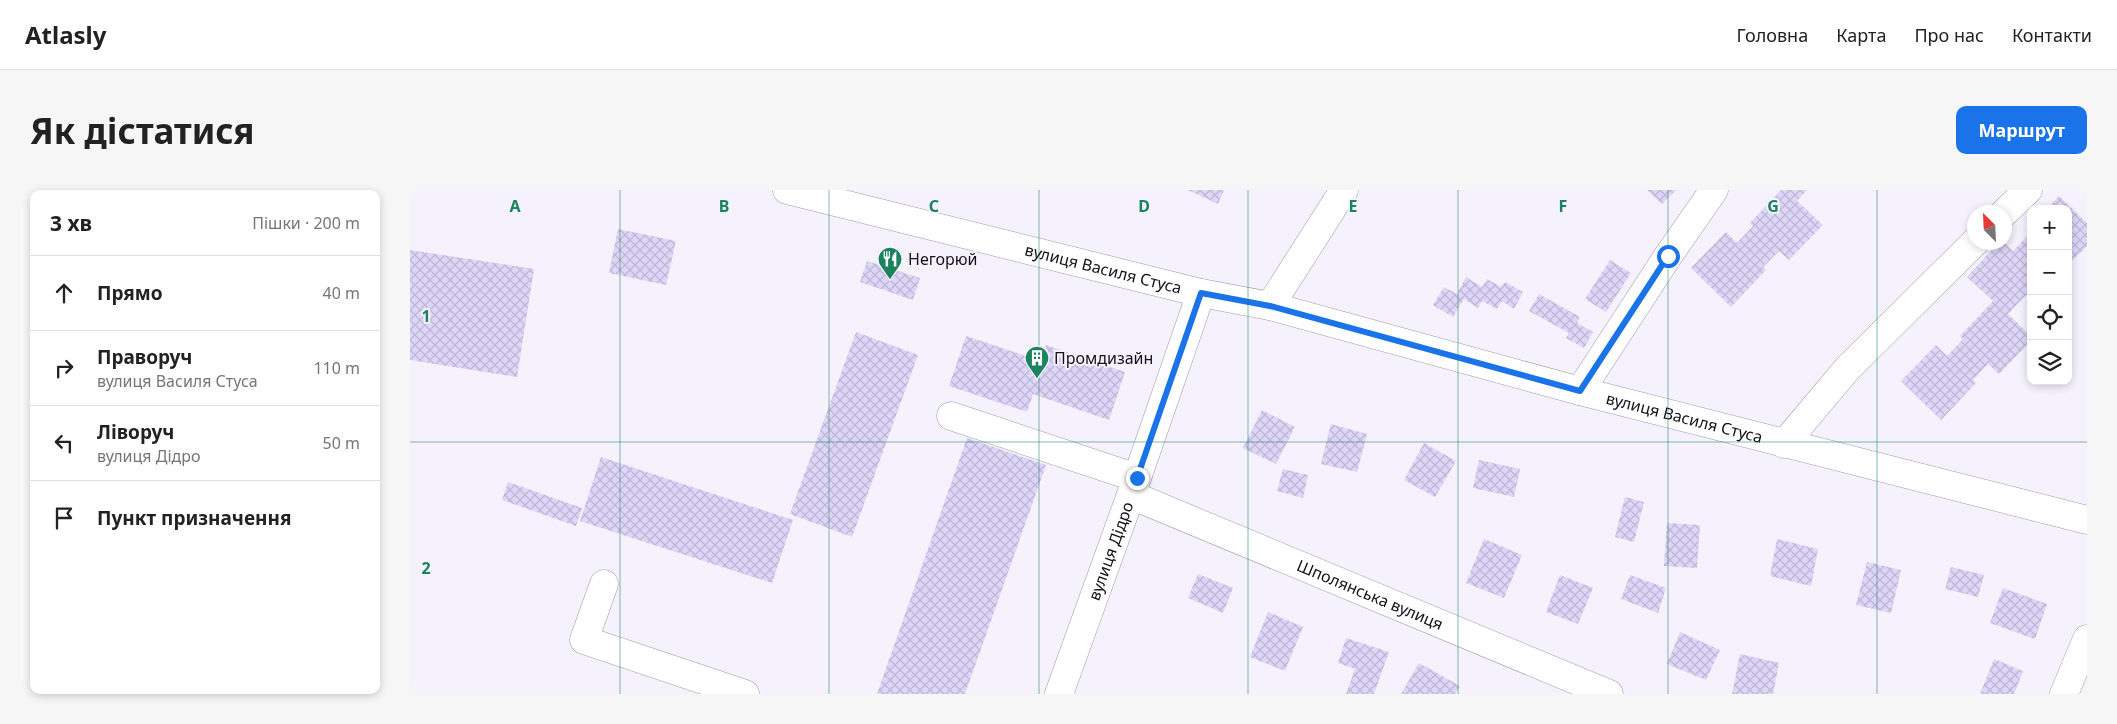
<!DOCTYPE html>
<html lang="uk">
<head>
<meta charset="utf-8">
<style>
  :root { --surface:#fff; --page:#f6f6f6; --text:#222; --muted:#767676; --line:#e0e0e0; --accent:#1a73e8 }
  body { margin:0; font-family:"Noto Sans",sans-serif; background:var(--page); color:var(--text) }
  .controls { position:absolute; right:15px; top:15px; display:grid; overflow:hidden; border-radius:10px; box-shadow:0 2px 8px #0003 }
  .controls button { width:45px; height:45px; display:grid; place-items:center; padding:0; border:0; border-bottom:1px solid var(--line); background:var(--surface); color:var(--text); font:25px sans-serif }
  .compass { position:absolute; left:1557px; top:15px; width:45px; height:45px; border-radius:50%; background:var(--surface); box-shadow:0 2px 8px #0003; rotate:336deg }
  .stop { position:absolute; width:15px; height:15px; margin:-11px; border:4px solid #1a73e8; border-radius:50%; background:#fff }
  .stop.end { background:#1a73e8; border-color:#fff; box-shadow:0 1px 5px #0008 }
  .list { margin:0; padding:0; list-style:none }
  h2 { display:flex; justify-content:space-between; align-items:center; height:65px; margin:0; padding:0 20px; font-size:21px }
  h2 small { font-size:16px; font-weight:400; color:var(--muted) }
  .list li { display:grid; grid-template-columns:32px 1fr auto; gap:15px; align-items:center; box-sizing:border-box; height:75px; padding:0 20px; border-top:1px solid var(--line) }
  .list b { display:block; font-size:19px; white-space:nowrap }
  .list p { margin:0; font-size:16px; white-space:nowrap; color:var(--muted) }
  .list em { font-size:16px; font-style:normal; color:var(--muted) }
  .icon { flex:none; width:28px; height:28px; fill:none; stroke:currentColor; stroke-width:2; stroke-linecap:round; stroke-linejoin:round }
  .map { position:relative; flex:none; width:1677px; height:504px; overflow:hidden; border-radius:10px }
  header { display:flex; align-items:center; gap:30px; box-sizing:border-box; height:70px; padding:0 25px; background:var(--surface); border-bottom:1px solid var(--line) }
  header strong { font-size:24px }
  nav { display:flex; gap:28px; margin-inline-start:auto; font-size:18px }
  .intro { display:flex; align-items:center; justify-content:space-between; box-sizing:border-box; height:120px; padding:0 30px }
  h1 { margin:0; font-size:35px }
  .button { padding:12px 22px; border-radius:10px; background:var(--accent); color:#fff; font-size:18px; font-weight:700 }
  main { display:flex; gap:30px; padding:0 30px }
  aside { flex:1; background:var(--surface); border-radius:10px; box-shadow:0 2px 8px #0003 }
  .map>svg:first-child { display:block }
</style>
</head>
<body>
<header>
<strong>Atlasly</strong>
<nav><a>Головна</a><a>Карта</a><a>Про нас</a><a>Контакти</a></nav>
</header>
<div class="intro"><h1>Як дістатися</h1><a class="button">Маршрут</a></div>
<main>
<aside>
<h2>3 хв<small>Пішки · 200 m</small></h2>
<ul class="list">
<li><svg class="icon" aria-label="ahead" viewBox="0 0 24 24"><path d="M12 20V5M6 11l6-6 6 6"/></svg><div><b>Прямо</b></div><em>40 m</em></li>
<li><svg class="icon" aria-label="right" viewBox="0 0 24 24"><path d="M7 20v-9h11M14 6l5 5-5 5"/></svg><div><b>Праворуч</b><p>вулиця Василя Стуса</p></div><em>110 m</em></li>
<li><svg class="icon" aria-label="left" viewBox="0 0 24 24"><path d="M17 20v-9H6M10 6l-5 5 5 5"/></svg><div><b>Ліворуч</b><p>вулиця Дідро</p></div><em>50 m</em></li>
<li><svg class="icon" aria-label="arrive" viewBox="0 0 24 24"><path d="M6 21V4h12l-3 4 3 4H6"/></svg><div><b>Пункт призначення</b></div></li>
</ul>
</aside>
<div class="map">
<svg width="1677" height="504" viewBox="0 0 1677 504">
  <defs>
    <pattern id="building-cross-hatch" width="8" height="8" patternUnits="userSpaceOnUse" patternTransform="scale(1.25)"><rect width="8" height="8" fill="#ded6f8"/><path d="M0 0l8 8M0 8l8-8" fill="none" stroke="#beb7d4"/></pattern>
  </defs>
  <rect width="100%" height="100%" fill="#f5f2fe"/>
  <!-- building -->
  <path fill="url(#building-cross-hatch)" d="M778 0H814L808 14Z
    M1237 0H1266L1252 14Z
    M1371 0H1397L1387 11 1413 35 1379 70 1369 61 1353 77 1356 80 1321 117 1281 78 1316 42 1327 53 1343 36 1340 33Z
    M1649 6 1677 33V56L1658 75V19H1637Z
    M1621 36V100L1598 124 1621 146V151L1589 184 1578 174 1563 190 1566 193 1531 230 1491 191 1526 155 1537 166 1553 149 1550 146 1583 111 1557 87 1589 52H1594L1603 61 1619 44 1616 41Z
    M208 39 266 51 256 95 199 83Z
    M0 60 124 79 107 187 0 170Z
    M1200 70 1221 83 1196 122 1175 109Z
    M457 71 510 88 503 110 450 92Z
    M1056 87 1072 97 1077 89 1091 97 1095 92 1113 102 1104 119 1092 111 1087 119 1072 111 1068 118 1054 109 1043 127 1023 115 1034 97 1047 104Z
    M1129 104 1170 127 1167 133 1183 142 1174 158 1156 148 1159 143 1119 121Z
    M446 142 508 165 442 347 380 324Z
    M556 146 631 171 636 155 715 182 699 230 623 204 617 222 539 196Z
    M852 220 885 237 866 274 833 258Z
    M921 234 957 244 947 282 911 274Z
    M557 248 636 275 555 504H467Z
    M1014 253 1046 271 1025 307 994 290Z
    M191 267 383 330 362 393 170 331Z
    M1069 270 1110 279 1104 307 1063 298Z
    M873 279 898 285 893 308 867 301Z
    M98 292 172 318 166 336 92 310Z
    M1215 307 1234 312 1224 352 1205 347Z
    M1257 333 1290 335 1287 378 1254 376Z
    M1074 349 1112 365 1094 408 1056 393Z
    M1367 349 1408 359 1401 396 1360 386Z
    M1457 372 1491 380 1481 423 1446 415Z
    M1541 377 1574 385 1568 407 1535 399Z
    M788 384 823 398 813 423 778 408Z
    M1150 385 1183 398 1168 434 1136 422Z
    M1220 385 1256 398 1248 423 1211 409Z
    M1593 398 1637 414 1625 449 1580 433Z
    M858 422 893 437 875 481 840 467Z
    M1270 442 1310 460 1296 490 1257 474Z
    M936 448 979 462 964 504H936L945 479 928 473Z
    M1330 464 1369 473 1363 504H1322Z
    M1584 469 1613 481 1604 504H1570Z
    M1009 473 1050 496 1045 504H991Z"/>
  <g fill="none" stroke-linecap="round" stroke-linejoin="round">
    <defs>
      <g id="minor">
        <path id="s1" d="M377 0 791 103 860 116 1170 201 1677 330"/>
        <path d="M1594 23 1618 0"/>
        <path d="M860 116 934 0"/>
        <path d="M1170 201 1258 66 1304 0"/>
        <path d="M541 226 727 288"/>
        <path d="M1374 254 1437 179 1565 52"/>
        <path id="s2" d="M721 305 1199 504"/>
        <path d="M194 394 174 450 335 504"/>
        <path id="s3" d="M649 504 727 288 791 103"/>
        <path d="M1654 504 1677 449"/>
      </g>
    </defs>
    <!-- minor casing -->
    <use href="#minor" stroke="#9e9aad" stroke-width="29"/>
    <!-- minor -->
    <use href="#minor" stroke="#fff" stroke-width="28"/>
  </g>
  <g fill="none" stroke-linecap="round" stroke-linejoin="round">
    <!-- route -->
    <path stroke="#1a73e8" stroke-width="6" d="M727 288 791 103 860 116 1170 201 1258 66"/>
  </g>
  <!-- grid -->
  <path fill="none" stroke="#1b835e" stroke-width="1" stroke-opacity="0.55" d="M210 0V504M419 0V504M629 0V504M838 0V504M1048 0V504M1258 0V504M1467 0V504M0 252H1677"/>
  <!-- icons -->
  <defs>
    <symbol id="restaurant-pin" viewBox="-11 -11 22 30"><path d="M0 17L-7.5 6A9.5 9.5 0 1 1 7.5 6Z" fill="#1b835e" stroke="#f5f2fe"/><path d="M-5-6h1v4h1v-4h1v4h1v-4h1v5L-1.5 .5V6h-2V.5L-5-1ZM5-6V6H3V1.5H1.5Q1.5-4 5-6Z" fill="#fff"/></symbol>
    <symbol id="building-pin" viewBox="-11 -11 22 30"><path d="M0 17L-7.5 6A9.5 9.5 0 1 1 7.5 6Z" fill="#1b835e" stroke="#f5f2fe"/><path d="M-4-6H4V6H1V3H-1V6H-4ZM-2.5-4.3h1.7v1.8h-1.7ZM.8-4.3h1.7v1.8H.8ZM-2.5-1h1.7V.8h-1.7ZM.8-1h1.7V.8H.8Z" fill="#fff"/></symbol>
  </defs>
  <g fill-rule="evenodd">
    <use href="#restaurant-pin" x="466" y="55" width="28" height="38"/>
    <use href="#building-pin" x="613" y="154" width="28" height="38"/>
  </g>
  <g text-anchor="middle" dominant-baseline="central" stroke-width="4" stroke-linejoin="round" paint-order="stroke">
    <!-- poi labels -->
    <g font-size="16" fill="#141219" stroke="#f5f2fe" text-anchor="start">
      <text x="498" y="69">Негорюй</text>
      <text x="644" y="168">Промдизайн</text>
    </g>
    <!-- street labels -->
    <g font-size="16" fill="#141219" stroke="#f5f2fe">
      <text stroke="none"><textPath href="#s1" startOffset="326">вулиця Василя Стуса</textPath></text>
      <text stroke="none"><textPath href="#s1" startOffset="926">вулиця Василя Стуса</textPath></text>
      <text stroke="none"><textPath href="#s3" startOffset="152">вулиця Дідро</textPath></text>
      <text stroke="none"><textPath href="#s2" startOffset="259">Шполянська вулиця</textPath></text>
    </g>
  </g>
  <g font-size="16" text-anchor="middle" font-weight="bold" fill="#1b835e" stroke="#f5f2fe" stroke-width="4" stroke-linejoin="round" paint-order="stroke">
    <text x="105" y="22">A</text>
    <text x="314" y="22">B</text>
    <text x="524" y="22">C</text>
    <text x="734" y="22">D</text>
    <text x="943" y="22">E</text>
    <text x="1153" y="22">F</text>
    <text x="1363" y="22">G</text>
    <text x="16" y="132">1</text>
    <text x="16" y="384">2</text>
  </g>
</svg>
<div class="controls">
<button>+</button>
<button>−</button>
<button><svg class="icon" aria-label="locate" viewBox="0 0 24 24"><circle cx="12" cy="12" r="6"/><path d="M12 2v4M12 18v4M2 12h4M18 12h4"/></svg></button>
<button><svg class="icon" aria-label="layers" viewBox="0 0 24 24"><path d="M12 4l9 5-9 5-9-5zM3 14l9 5 9-5"/></svg></button>
</div>
<svg class="compass" viewBox="-18 -18 36 36"><path d="M0-13l5 13h-10z" fill="#e53935"/><path d="M0 13l5-13h-10z" fill="#767676"/></svg>
<div class="stop" style="left:1258px;top:66px"></div>
<div class="stop end" style="left:727px;top:288px"></div>
</div>
</main>
</body>
</html>
